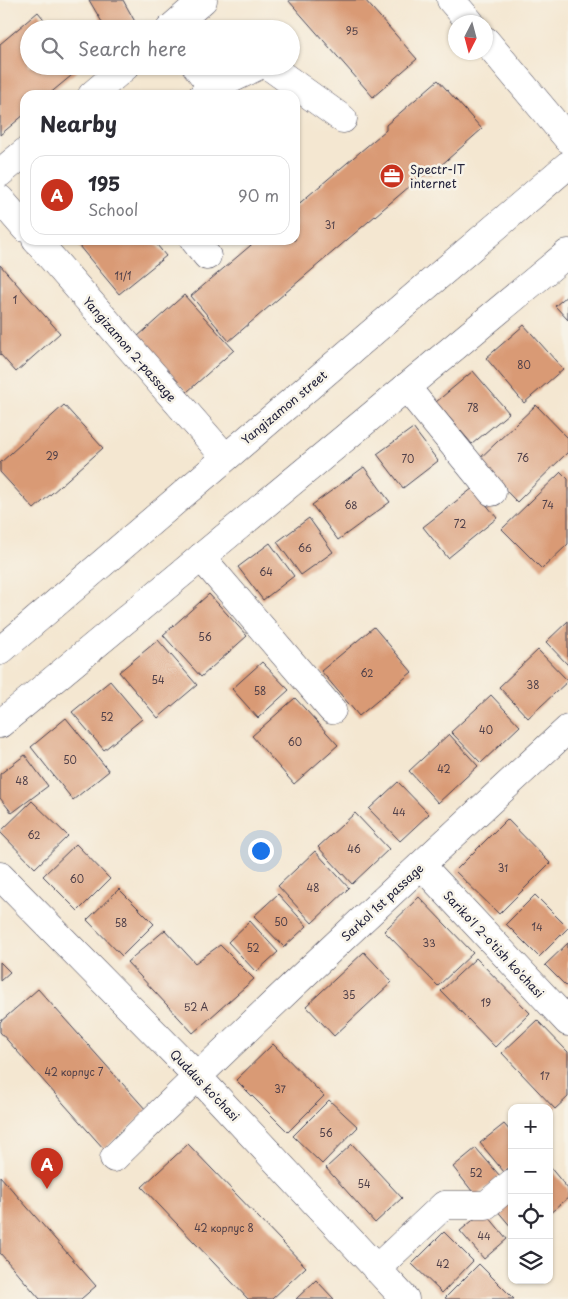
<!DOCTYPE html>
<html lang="en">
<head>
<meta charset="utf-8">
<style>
  :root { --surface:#fff; --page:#f7f7f7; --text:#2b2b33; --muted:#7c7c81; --line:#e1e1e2; --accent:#c8321e }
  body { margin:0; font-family:"Playpen Sans",sans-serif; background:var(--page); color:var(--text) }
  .controls { position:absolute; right:15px; bottom:15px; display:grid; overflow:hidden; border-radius:10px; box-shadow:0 1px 4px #0004 }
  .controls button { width:45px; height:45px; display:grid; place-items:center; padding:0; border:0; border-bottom:1px solid var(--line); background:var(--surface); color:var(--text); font:25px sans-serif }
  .compass { position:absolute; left:448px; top:15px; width:45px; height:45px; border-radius:50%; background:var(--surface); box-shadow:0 1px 4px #0004; rotate:186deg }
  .you { position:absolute; left:260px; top:850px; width:18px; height:18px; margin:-12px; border:4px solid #fff; border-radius:50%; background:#1a73e8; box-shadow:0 0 0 8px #1a73e833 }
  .badge { display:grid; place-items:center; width:32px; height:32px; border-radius:50%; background:var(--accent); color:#fff; font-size:16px; font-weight:700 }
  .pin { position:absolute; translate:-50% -41px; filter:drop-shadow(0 1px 2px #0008) }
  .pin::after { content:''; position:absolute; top:26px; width:18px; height:15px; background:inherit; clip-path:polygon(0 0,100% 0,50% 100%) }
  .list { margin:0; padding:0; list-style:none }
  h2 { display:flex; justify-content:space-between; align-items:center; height:65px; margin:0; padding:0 20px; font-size:21px }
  h2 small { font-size:16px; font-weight:400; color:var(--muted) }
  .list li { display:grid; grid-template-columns:32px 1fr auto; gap:15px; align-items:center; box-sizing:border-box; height:80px; margin:0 10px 10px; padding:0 10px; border:1px solid var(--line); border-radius:15px }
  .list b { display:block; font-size:19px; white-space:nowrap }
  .list p { margin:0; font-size:16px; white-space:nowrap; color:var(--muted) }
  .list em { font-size:16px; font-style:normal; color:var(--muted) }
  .icon { flex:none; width:28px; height:28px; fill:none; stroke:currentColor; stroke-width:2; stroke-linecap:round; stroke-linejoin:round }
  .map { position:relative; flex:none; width:568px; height:1299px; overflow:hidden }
  .search { position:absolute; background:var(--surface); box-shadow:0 1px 4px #0004; left:20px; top:20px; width:280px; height:55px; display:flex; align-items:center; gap:12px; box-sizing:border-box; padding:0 18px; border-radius:28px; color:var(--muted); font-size:19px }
  .panel { position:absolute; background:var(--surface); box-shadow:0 1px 4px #0004; left:20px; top:90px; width:280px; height:155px; border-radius:15px }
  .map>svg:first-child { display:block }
</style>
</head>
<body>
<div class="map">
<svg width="568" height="1299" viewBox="0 0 568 1299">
  <rect width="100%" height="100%" fill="#f7f3e8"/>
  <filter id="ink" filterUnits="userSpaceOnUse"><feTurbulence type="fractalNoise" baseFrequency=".02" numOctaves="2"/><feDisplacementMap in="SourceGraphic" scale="10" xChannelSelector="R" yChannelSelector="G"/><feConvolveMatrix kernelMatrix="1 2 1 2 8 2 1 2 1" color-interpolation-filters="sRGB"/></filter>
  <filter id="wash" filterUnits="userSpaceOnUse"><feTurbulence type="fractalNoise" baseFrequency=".0096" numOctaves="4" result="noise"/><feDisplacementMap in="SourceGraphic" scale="20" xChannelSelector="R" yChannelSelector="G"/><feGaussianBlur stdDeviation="1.12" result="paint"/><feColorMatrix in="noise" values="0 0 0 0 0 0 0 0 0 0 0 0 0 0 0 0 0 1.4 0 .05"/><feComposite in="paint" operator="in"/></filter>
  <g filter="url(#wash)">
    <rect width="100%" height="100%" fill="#f4e7d1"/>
    <g id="blocks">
      <!-- building -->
      <path fill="#d99a74" d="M89 0H123L139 29H106Z
        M288 0H365L417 59 373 97Z
        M38 12 52 29H29V66H83L48 95H25V114L0 135V44Z
        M438 80 482 129 430 175 424 174 229 341 191 296 257 240H295V207L386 130V125Z
        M74 240H153L166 256 119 294Z
        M0 265 60 333 16 372 0 354Z
        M184 295 234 350 187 392 137 337Z
        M568 295V320L555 306Z
        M524 325 563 369 524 403 486 358Z
        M473 371 509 413 472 444 436 402Z
        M64 405 103 448 34 509 0 472V463Z
        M536 405 568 438V452L517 502 477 461Z
        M413 428 438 461 403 488 377 454Z
        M364 467 390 502 338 540 312 505Z
        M561 472 568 479V544L542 569 502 529Z
        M473 488 497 518 448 558 423 527Z
        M309 518 333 552 301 575 277 542Z
        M270 543 294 576 263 600 238 567Z
        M209 594 247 636 201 677 163 635Z
        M568 621V665L546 642Z
        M374 627 412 672 359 716 321 671Z
        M158 640 197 685 158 718 119 672Z
        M538 650 568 681 528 718 499 687Z
        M262 662 289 690 258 718 232 689Z
        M110 681 142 719 104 750 72 712Z
        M491 695 520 726 481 763 451 732Z
        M295 698 338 745 294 784 252 736Z
        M66 718 109 771 73 800 31 747Z
        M449 734 478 766 438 803 409 771Z
        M25 755 48 786 12 813 0 798V774Z
        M398 782 429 814 400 841 369 809Z
        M32 801 68 836 35 868 0 832Z
        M355 813 389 849 352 884 318 847Z
        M507 819 550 863 499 914 455 871Z
        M76 844 110 879 78 911 43 876Z
        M315 851 349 888 312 923 278 886Z
        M119 889 154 924 122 956 87 920Z
        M278 894 307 926 284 947 254 916Z
        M535 895 568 928 539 957 506 924Z
        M419 897 473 953 438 986 384 931Z
        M250 921 278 952 256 972 228 942Z
        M165 930 195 963 220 945 254 979 193 1033 127 962Z
        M568 943V988L545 965Z
        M364 952 392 982 334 1036 306 1006Z
        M476 958 530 1013 495 1047 441 991Z
        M0 962 10 972 0 981Z
        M38 989 147 1111 104 1149 0 1032V1022Z
        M537 1020 568 1052V1097L555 1109 502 1053Z
        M273 1044 324 1096 288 1132 236 1080Z
        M329 1100 358 1127 322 1164 293 1136Z
        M504 1124 512 1133V1165L504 1172 480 1143Z
        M188 1144 306 1267 272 1299H248L142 1187Z
        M352 1144 402 1198 375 1223 326 1168Z
        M476 1148 500 1176 476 1196 453 1167Z
        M549 1166 568 1189V1198L549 1214Z
        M0 1176 96 1286 81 1299H40L0 1253Z
        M512 1197V1228L496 1209Z
        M484 1211 507 1239 484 1259 460 1231Z
        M444 1232 473 1261 442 1293 412 1264Z
        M479 1264 514 1299H447L445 1298Z
        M316 1280 334 1299H296Z"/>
    </g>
  </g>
  <g filter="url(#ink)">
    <use href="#blocks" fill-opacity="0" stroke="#424052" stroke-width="1"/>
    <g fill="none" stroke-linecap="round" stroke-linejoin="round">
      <defs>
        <path id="minor" d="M170 29 203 0
          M196 66 213 88 214 95
          M269 66 343 119
          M92 95 126 66
          M203 95 213 88 258 66
          M0 173 25 152
          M0 199 25 228
          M36 240 225 457
          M194 240 207 256
          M406 387 492 492
          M201 557 332 710
          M421 865 568 1022
          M0 876 197 1076 405 1299
          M114 1158C262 1012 415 870 568 729
          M376 1269 444 1205H486L512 1183"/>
        <path id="major" d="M451 0 470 22
          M486 41 568 139
          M0 651 568 165
          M0 724 568 253"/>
      </defs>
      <!-- minor casing -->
      <use href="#minor" stroke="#424052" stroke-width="29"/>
      <!-- major casing -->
      <use href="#major" stroke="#424052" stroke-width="29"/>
      <!-- minor -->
      <use href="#minor" stroke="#fff" stroke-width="28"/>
      <!-- major -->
      <use href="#major" stroke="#fff" stroke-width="28"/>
    </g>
  </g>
  <!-- icons -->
  <defs>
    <symbol id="office-disc" viewBox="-11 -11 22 22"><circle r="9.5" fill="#c8321e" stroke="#f7f3e8"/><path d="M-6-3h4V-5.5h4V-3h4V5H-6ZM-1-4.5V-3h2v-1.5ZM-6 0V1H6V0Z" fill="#fff"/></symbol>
  </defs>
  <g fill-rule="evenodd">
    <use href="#office-disc" x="378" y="162" width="28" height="28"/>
  </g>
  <g text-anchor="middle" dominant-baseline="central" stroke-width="5" stroke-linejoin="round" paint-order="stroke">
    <!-- number labels -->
    <g font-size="10" fill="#504049">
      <text x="352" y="30">95</text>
      <text x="330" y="224">31</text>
      <text x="123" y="275">11/1</text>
      <text x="15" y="299">1</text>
      <text x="524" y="364">80</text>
      <text x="473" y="407">78</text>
      <text x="52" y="455">29</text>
      <text x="523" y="457">76</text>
      <text x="408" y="458">70</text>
      <text x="351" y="504">68</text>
      <text x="548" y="504">74</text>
      <text x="460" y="523">72</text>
      <text x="305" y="547">66</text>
      <text x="266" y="571">64</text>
      <text x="205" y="636">56</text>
      <text x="367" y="672">62</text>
      <text x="158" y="679">54</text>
      <text x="533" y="684">38</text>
      <text x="260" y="690">58</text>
      <text x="107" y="716">52</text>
      <text x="486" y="729">40</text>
      <text x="295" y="741">60</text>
      <text x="70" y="759">50</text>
      <text x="444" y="768">42</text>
      <text x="22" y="780">48</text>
      <text x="399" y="811">44</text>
      <text x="34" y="834">62</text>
      <text x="354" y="848">46</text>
      <text x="503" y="867">31</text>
      <text x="77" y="878">60</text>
      <text x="313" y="887">48</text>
      <text x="281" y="921">50</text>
      <text x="121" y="922">58</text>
      <text x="537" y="926">14</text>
      <text x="429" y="942">33</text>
      <text x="253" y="947">52</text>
      <text x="349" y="994">35</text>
      <text x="486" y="1002">19</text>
      <text x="196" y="1006">52 A</text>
      <text x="74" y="1071">42 корпус 7</text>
      <text x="545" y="1075">17</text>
      <text x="280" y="1088">37</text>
      <text x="326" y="1132">56</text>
      <text x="476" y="1172">52</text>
      <text x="364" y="1183">54</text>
      <text x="224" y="1227">42 корпус 8</text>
      <text x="484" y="1235">44</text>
      <text x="443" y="1263">42</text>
    </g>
    <!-- poi labels -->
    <g font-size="12" fill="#22223b" stroke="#f7f3e8" text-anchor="start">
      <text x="410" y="169">Spectr-IT<tspan x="410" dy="14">internet</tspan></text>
    </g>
    <!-- street labels -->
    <g font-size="12" fill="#22223b" stroke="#f7f3e8">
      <text transform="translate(130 349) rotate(49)">Yangizamon 2-passage</text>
      <text transform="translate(284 407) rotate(-40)">Yangizamon street</text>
      <text transform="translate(382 902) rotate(-43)">Sarkol 1st passage</text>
      <text transform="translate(494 944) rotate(47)">Sariko'l 2-o'tish ko'chasi</text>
      <text transform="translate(205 1085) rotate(46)">Quddus ko'chasi</text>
    </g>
  </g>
</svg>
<div class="controls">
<button>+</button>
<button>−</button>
<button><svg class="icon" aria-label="locate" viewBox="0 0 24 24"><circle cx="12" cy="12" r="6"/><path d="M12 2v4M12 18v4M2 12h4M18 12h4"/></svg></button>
<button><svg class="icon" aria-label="layers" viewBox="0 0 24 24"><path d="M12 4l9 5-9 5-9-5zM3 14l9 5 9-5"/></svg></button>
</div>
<svg class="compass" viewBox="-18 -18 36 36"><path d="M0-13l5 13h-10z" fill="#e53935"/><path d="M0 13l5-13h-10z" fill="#7c7c81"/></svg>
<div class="you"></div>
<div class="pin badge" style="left:47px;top:1189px">A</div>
<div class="search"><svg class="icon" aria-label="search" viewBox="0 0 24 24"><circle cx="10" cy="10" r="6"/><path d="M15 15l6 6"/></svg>Search here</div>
<section class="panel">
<h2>Nearby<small></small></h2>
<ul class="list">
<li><span class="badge">A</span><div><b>195</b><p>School</p></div><em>90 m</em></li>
</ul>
</section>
</div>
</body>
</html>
